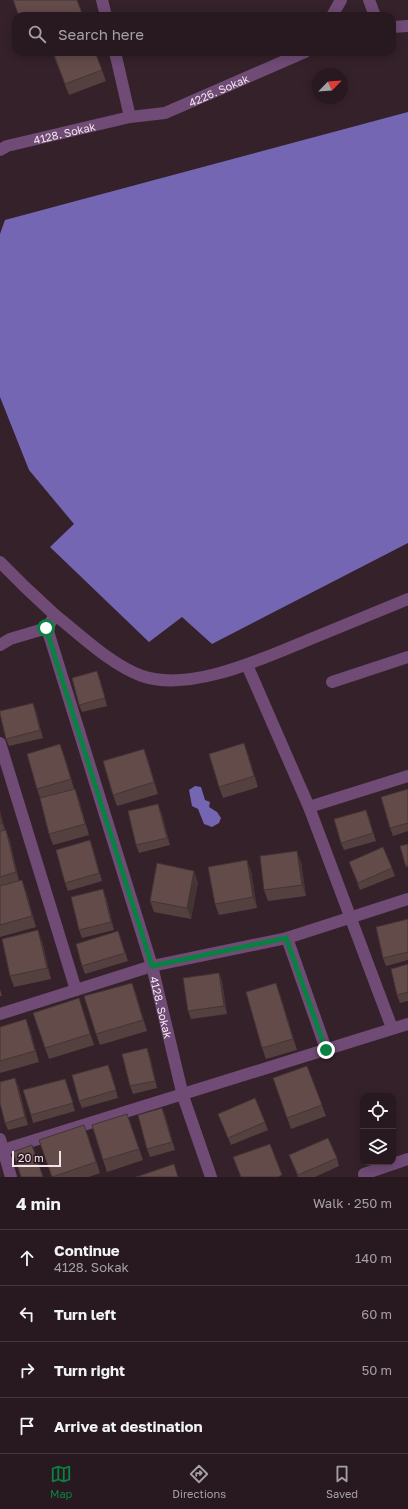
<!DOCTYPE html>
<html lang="en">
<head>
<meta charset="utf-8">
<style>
  :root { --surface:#281920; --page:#34262d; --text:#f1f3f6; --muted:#a5a0a5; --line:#44383e; --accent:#0b8043 }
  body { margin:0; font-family:"Golos Text",sans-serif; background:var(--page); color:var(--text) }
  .controls { position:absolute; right:12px; bottom:12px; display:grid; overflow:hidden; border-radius:8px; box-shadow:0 2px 10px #0003 }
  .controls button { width:36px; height:36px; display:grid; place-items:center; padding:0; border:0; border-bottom:1px solid var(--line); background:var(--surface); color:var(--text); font:20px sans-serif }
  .compass { position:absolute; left:312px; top:68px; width:36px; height:36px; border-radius:50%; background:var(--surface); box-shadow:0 2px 10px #0003; rotate:65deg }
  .scale { position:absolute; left:12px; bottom:10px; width:49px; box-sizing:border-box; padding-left:4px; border:2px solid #f3e5eb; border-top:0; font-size:11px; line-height:14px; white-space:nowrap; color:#f3e5eb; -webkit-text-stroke:3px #2a1820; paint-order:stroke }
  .stop { position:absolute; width:12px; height:12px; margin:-9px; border:3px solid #0b8043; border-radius:50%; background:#fff }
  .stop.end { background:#0b8043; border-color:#fff; box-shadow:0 1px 4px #0008 }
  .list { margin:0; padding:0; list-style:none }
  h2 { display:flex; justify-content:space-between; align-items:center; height:52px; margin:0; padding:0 16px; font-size:17px }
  h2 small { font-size:13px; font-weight:400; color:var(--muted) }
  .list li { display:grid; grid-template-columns:26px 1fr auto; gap:12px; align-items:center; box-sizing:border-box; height:56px; padding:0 16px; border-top:1px solid var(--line) }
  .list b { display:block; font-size:15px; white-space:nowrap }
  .list p { margin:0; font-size:13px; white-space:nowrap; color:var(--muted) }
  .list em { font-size:13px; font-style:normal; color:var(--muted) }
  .icon { flex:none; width:22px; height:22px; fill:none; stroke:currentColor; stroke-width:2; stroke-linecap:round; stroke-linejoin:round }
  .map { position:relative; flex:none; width:408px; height:1177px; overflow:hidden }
  .search { position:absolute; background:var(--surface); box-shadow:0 2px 10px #0003; left:12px; right:12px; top:12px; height:44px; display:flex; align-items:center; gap:10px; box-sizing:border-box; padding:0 14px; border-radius:12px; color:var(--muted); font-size:15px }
  .sheet { height:276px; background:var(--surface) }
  nav { display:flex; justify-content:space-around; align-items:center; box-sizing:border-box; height:56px; border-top:1px solid var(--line); background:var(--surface); font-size:11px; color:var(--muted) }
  nav a { display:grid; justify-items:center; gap:2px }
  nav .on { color:var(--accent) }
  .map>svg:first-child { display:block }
</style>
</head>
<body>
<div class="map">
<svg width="408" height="1177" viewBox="0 0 408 1177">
  <rect width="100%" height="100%" fill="#35212a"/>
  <!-- water -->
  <path fill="#7566b4" d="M408 112V543L212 644 182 617 149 642 50 547 74 524 29 470 0 397V234L5 220Z
    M195 786 201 787 205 800 210 802 209 807 217 812 221 818 219 823 212 827 204 824 198 809 192 806 189 790Z"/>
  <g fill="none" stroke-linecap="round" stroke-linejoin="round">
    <!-- minor -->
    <g stroke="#6f4b75" stroke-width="12">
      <path d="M102 0 106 16"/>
      <path d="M369 0 375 16"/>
      <path d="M332 16 341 0"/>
      <path d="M392 27 408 26"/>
      <path d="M115 52 130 117"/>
      <path id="s1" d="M0 150 7 146 130 117 165 113 305 52"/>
      <path id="s2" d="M0 562 25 587 55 615 47 628 152 966 183 1096 211 1177"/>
      <path d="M55 615C81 635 111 665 142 676 192 693 266 657 313 638 344 625 376 612 408 599"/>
      <path d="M0 645 10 639 47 628"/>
      <path d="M247 665 309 807 392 1028"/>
      <path d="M332 682 408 657"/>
      <path d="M0 743 76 990"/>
      <path d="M309 807 408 776"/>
      <path d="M287 938 326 1049"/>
      <path d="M0 1014 152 966 287 938 408 899"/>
      <path d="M0 1139 11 1177"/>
      <path d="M3 1150 408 1024"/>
      <path d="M365 1177 364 1174 408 1159"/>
    </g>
  </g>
  <!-- wall -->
  <path fill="#554040" d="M52 52H95L106 81 69 95Z
    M100 679 107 706 82 712 79 705Z
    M36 711 43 738 9 746 6 739Z
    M248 754 258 787 223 798 219 787Z
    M64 755 74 789 79 800 89 835 53 845 49 834 40 798 37 789Z
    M148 760 158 794 117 806 113 795Z
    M408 789V831L393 836 390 828Z
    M366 810 376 841 344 850 341 843Z
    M0 811 5 830 10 841 19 881 26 891 36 927 0 937Z
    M161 811 170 845 139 853 136 845Z
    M93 848 102 881 68 891 65 883Z
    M301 862 306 896 268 901 264 890Z
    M349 862 392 868 395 876 360 890Z
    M251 871 257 908 219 915 215 904Z
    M198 882 191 919 154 912 150 901Z
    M106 897 114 930 82 938 79 930Z
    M408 919V960L386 966 383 958Z
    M118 931 128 961 85 974 82 966Z
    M42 941 51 979 14 987 10 976Z
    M408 964V1001L400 1003 397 995Z
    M219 973 222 981 227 1014 191 1019 188 1011Z
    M132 983 136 994 147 1031 100 1045 96 1034Z
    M0 989 2 996H0Z
    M280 994 297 1050 266 1059 262 1048Z
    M79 998 94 1045 49 1059 45 1048Z
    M26 1019 30 1030 39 1062 0 1073V1027Z
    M150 1056 157 1088 133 1094 130 1086Z
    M307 1066 326 1116 291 1129 273 1078Z
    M111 1072 118 1098 82 1108 79 1101Z
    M65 1079 75 1111 33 1123 31 1115Z
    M18 1085 28 1125 8 1130 5 1123Z
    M127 1114 143 1160 107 1172 103 1160Z
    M218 1114 265 1122 268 1130 231 1145Z
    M165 1115 175 1150 150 1157 147 1149Z
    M88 1136 100 1173 89 1177H52Z
    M289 1155 337 1158 339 1166 315 1177H298Z"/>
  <!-- shaded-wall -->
  <path fill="#453434" d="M33 703 36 711 43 738 40 730Z
    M244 743 248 754 258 787 254 776Z
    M60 744 64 755 75 790 71 779Z
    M144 749 148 760 158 794 154 782Z
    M75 789 79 800 89 835 85 824Z
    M158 804 161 811 170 845 167 838Z
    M366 810 369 817 376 841 373 833Z
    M0 811 6 834 2 823 0 815Z
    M6 830 10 841 20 884 16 872Z
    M90 840 93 848 102 881 99 873Z
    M297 851 301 862 306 896 302 885Z
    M247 860 251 871 257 908 253 897Z
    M194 871 198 882 191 919 187 908Z
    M22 880 26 891 36 927 32 916Z
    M103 889 106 897 114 930 111 922Z
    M38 930 42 941 51 979 47 968Z
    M219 973 222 981 227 1014 224 1006Z
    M132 983 136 994 147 1031 143 1020Z
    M276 983 280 994 297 1050 293 1039Z
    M79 998 83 1009 94 1045 90 1034Z
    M26 1019 30 1030 39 1062 35 1051Z
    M147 1048 150 1056 157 1088 155 1081Z
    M108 1065 111 1072 118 1098 116 1090Z
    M15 1078 18 1085 28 1125 25 1117Z
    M162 1108 165 1115 175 1150 172 1142Z"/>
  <!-- building -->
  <path fill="#634b4a" stroke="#453434" d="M13 0H77L83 16H19Z
    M53 52H95L102 70 65 84Z
    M97 671 105 698 79 705 72 678Z
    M33 703 40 730 6 739 0 714V711Z
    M244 743 254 776 219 787 209 754Z
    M60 744 71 779 37 789 27 754Z
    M144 749 154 782 113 795 103 761Z
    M75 789 85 824 49 834 40 798Z
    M408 789V823L390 828 381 797Z
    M158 804 167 838 136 845 128 811Z
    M366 810 373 833 341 843 334 819Z
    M0 815 2 823 0 824Z
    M6 830 16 872 0 877V831Z
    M90 840 99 873 65 883 56 850Z
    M408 844V866L406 867 400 846Z
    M383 847 392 868 358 883 349 862Z
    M297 851 302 885 264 890 260 856Z
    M247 860 253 897 215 904 208 867Z
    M157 863 194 871 187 908 150 901Z
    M22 880 32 916 0 925V886Z
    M103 889 111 922 79 930 71 897Z
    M408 919V952L383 958 376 927Z
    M38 930 47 968 10 976 2 939Z
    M118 931 125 953 82 966 76 944Z
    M408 964V992L397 995 391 969Z
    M219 973 224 1006 188 1011 183 978Z
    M132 983 143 1020 96 1034 84 996Z
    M276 983 293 1039 262 1048 246 992Z
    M79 998 90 1034 45 1048 33 1013Z
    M26 1019 35 1051 0 1061V1027Z
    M147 1048 155 1081 130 1086 122 1054Z
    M108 1065 116 1090 79 1101 72 1075Z
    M307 1066 322 1105 287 1118 273 1078Z
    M15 1078 25 1117 5 1123 0 1103V1082Z
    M65 1079 73 1103 31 1115 23 1090Z
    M255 1098 265 1122 228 1138 218 1114Z
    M162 1108 172 1142 147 1149 138 1115Z
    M127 1114 139 1149 103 1160 92 1125Z
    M84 1125 96 1162 52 1177 39 1140Z
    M328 1138 337 1158 298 1175 289 1155Z
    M270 1144 282 1175 278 1177H241L233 1157Z
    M32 1145 43 1177H21L13 1152Z
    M174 1164 178 1177H136Z"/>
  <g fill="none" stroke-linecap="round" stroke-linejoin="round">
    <!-- route -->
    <path stroke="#0b8043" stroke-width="5" d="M46 628 152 966 286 938 326 1050"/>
  </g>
  <g text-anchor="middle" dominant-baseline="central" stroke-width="3" stroke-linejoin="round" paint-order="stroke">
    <!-- street labels -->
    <g font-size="11" fill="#f3e5eb" stroke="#2a1820">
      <text stroke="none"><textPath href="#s1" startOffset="228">4226. Sokak</textPath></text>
      <text stroke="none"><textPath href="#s1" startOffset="67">4128. Sokak</textPath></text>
      <text stroke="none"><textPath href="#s2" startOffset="488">4128. Sokak</textPath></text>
    </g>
  </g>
</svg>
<div class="controls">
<button><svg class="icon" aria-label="locate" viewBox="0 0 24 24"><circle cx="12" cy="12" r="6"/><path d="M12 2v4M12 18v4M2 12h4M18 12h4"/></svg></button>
<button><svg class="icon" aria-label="layers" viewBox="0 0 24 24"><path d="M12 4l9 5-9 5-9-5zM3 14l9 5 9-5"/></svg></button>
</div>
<svg class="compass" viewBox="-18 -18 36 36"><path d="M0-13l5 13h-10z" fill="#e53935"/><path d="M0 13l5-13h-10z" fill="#a5a0a5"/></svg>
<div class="scale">20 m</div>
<div class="stop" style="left:46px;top:628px"></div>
<div class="stop end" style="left:326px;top:1050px"></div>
<div class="search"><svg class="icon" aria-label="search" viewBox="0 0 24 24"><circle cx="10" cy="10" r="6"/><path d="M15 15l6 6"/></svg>Search here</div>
</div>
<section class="sheet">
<h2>4 min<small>Walk · 250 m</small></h2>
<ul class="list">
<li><svg class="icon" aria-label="ahead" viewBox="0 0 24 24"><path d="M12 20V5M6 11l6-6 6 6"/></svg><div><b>Continue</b><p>4128. Sokak</p></div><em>140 m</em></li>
<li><svg class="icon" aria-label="left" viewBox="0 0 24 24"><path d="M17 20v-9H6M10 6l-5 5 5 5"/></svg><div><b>Turn left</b></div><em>60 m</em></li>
<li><svg class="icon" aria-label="right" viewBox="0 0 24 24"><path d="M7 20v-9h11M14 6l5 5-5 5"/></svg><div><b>Turn right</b></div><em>50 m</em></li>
<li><svg class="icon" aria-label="arrive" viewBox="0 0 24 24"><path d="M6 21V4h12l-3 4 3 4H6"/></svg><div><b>Arrive at destination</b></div></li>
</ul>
</section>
<nav>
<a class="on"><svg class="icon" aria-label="map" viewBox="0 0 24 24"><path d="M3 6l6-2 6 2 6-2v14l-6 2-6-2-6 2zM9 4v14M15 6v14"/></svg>Map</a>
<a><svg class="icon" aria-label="directions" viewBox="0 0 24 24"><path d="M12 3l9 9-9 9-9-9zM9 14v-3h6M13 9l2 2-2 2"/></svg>Directions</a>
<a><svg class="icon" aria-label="saved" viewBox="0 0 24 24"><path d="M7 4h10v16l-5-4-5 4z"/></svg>Saved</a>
</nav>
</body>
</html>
